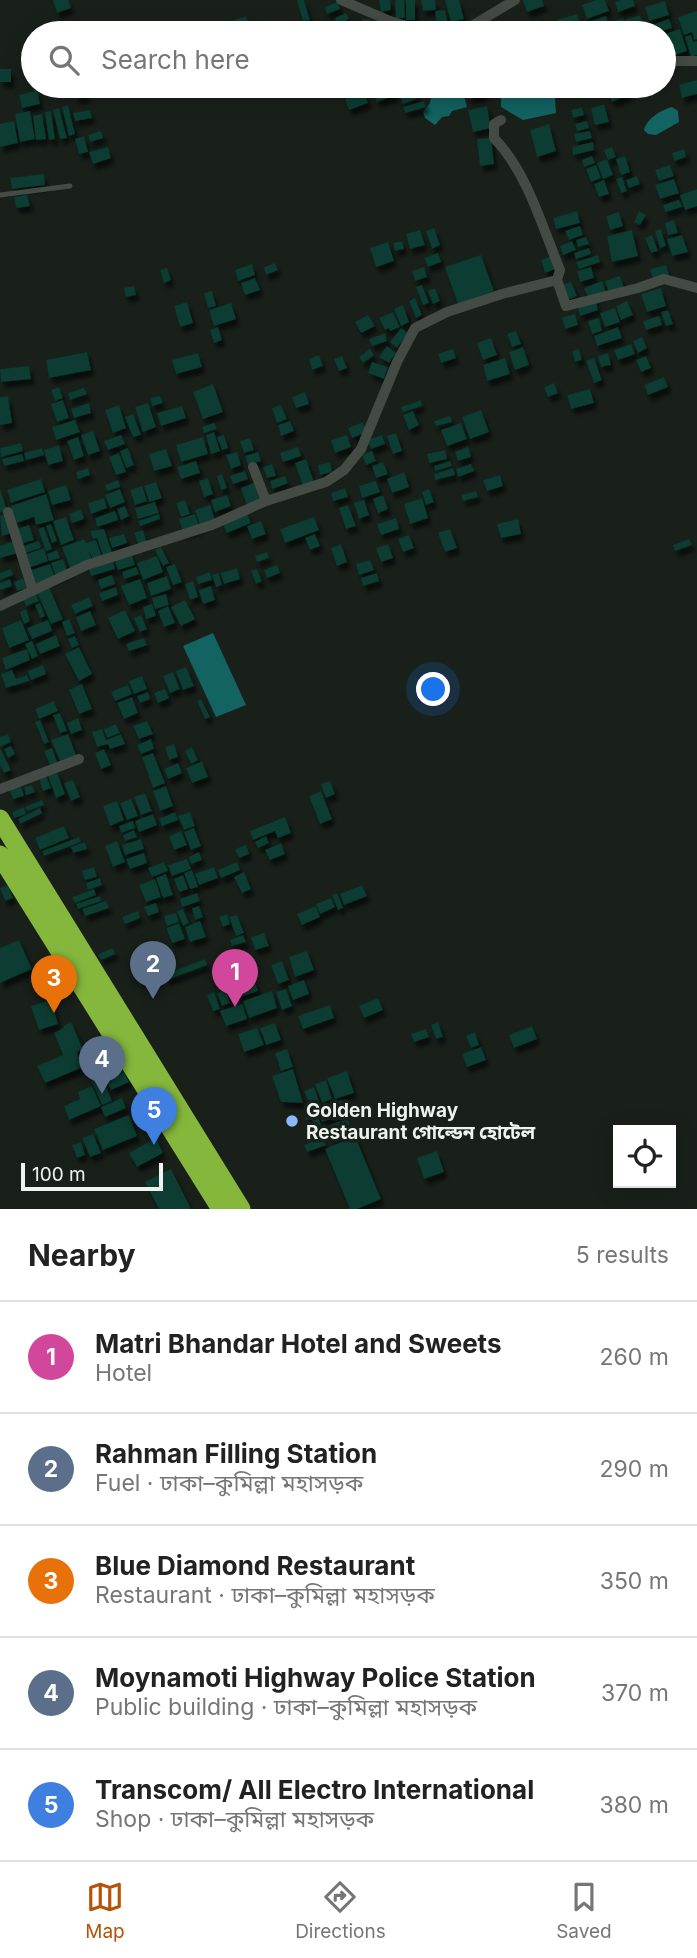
<!DOCTYPE html>
<html lang="en">
<head>
<meta charset="utf-8">
<style>
  :root { --surface:#fff; --page:#f2f2f2; --text:#222; --muted:#767676; --line:#e0e0e0; --accent:#b45309 }
  body { margin:0; font-family:Inter,"Noto Sans Bengali",sans-serif; background:var(--page); color:var(--text) }
  .controls { position:absolute; right:21px; bottom:21px; display:grid; overflow:hidden; border-radius:0px; box-shadow:0 4px 18px #0003 }
  .controls button { width:63px; height:63px; display:grid; place-items:center; padding:0; border:0; border-bottom:2px solid var(--line); background:var(--surface); color:var(--text); font:35px sans-serif }
  .scale { position:absolute; left:21px; bottom:18px; width:142px; box-sizing:border-box; padding-left:7px; border:4px solid #eef3ee; border-top:0; font-size:19px; line-height:24px; white-space:nowrap; color:#eef3ee; -webkit-text-stroke:5px #19201a; paint-order:stroke }
  .you { position:absolute; left:434px; top:690px; width:24px; height:24px; margin:-18px; border:5px solid #fff; border-radius:50%; background:#1a73e8; box-shadow:0 0 0 10px #1a73e833 }
  .badge { display:grid; place-items:center; width:46px; height:46px; border-radius:50%; background:var(--accent); color:#fff; font-size:23px; font-weight:700 }
  .pin { position:absolute; translate:-50% -58px; filter:drop-shadow(0 2px 4px #0008) }
  .pin::after { content:''; position:absolute; top:37px; width:24px; height:21px; background:inherit; clip-path:polygon(0 0,100% 0,50% 100%) }
  .list { margin:0; padding:0; list-style:none }
  h2 { display:flex; justify-content:space-between; align-items:center; height:91px; margin:0; padding:0 28px; font-size:30px }
  h2 small { font-size:23px; font-weight:400; color:var(--muted) }
  .list li { display:grid; grid-template-columns:46px 1fr auto; gap:21px; align-items:center; box-sizing:border-box; height:112px; padding:0 28px; border-top:2px solid var(--line) }
  .list b { display:block; font-size:26px; white-space:nowrap }
  .list p { margin:0; font-size:23px; white-space:nowrap; color:var(--muted) }
  .list em { font-size:23px; font-style:normal; color:var(--muted) }
  .icon { flex:none; width:38px; height:38px; fill:none; stroke:currentColor; stroke-width:2; stroke-linecap:round; stroke-linejoin:round }
  .map { position:relative; flex:none; width:697px; height:1209px; overflow:hidden }
  .search { position:absolute; background:var(--surface); box-shadow:0 4px 18px #0003; left:21px; right:21px; top:21px; height:77px; display:flex; align-items:center; gap:18px; box-sizing:border-box; padding:0 24px; border-radius:38px; color:var(--muted); font-size:26px }
  .sheet { height:651px; background:var(--surface) }
  nav { display:flex; justify-content:space-around; align-items:center; box-sizing:border-box; height:98px; border-top:2px solid var(--line); background:var(--surface); font-size:19px; color:var(--muted) }
  nav a { display:grid; justify-items:center; gap:4px }
  nav .on { color:var(--accent) }
  .map>svg:first-child { display:block }
</style>
</head>
<body>
<div class="map">
<svg width="697" height="1209" viewBox="0 0 697 1209">
  <defs>
    <filter id="shadow"><feDropShadow dx="3.5" dy="6" stdDeviation="2" flood-color="#0009"/></filter>
  </defs>
  <rect width="100%" height="100%" fill="#19201a"/>
  <!-- water -->
  <path fill="#126362" d="M438 86H461L467 107 452 111 449 116 442 117 435 125 425 118 423 112 430 103 433 87Z
    M501 86H554L556 113 523 120 501 107Z
    M672 107 678 111 679 122 656 135 648 134 644 130C647 118 661 110 672 107Z
    M213 633 246 705 216 717 183 646Z"/>
  <!-- building -->
  <path fill="#073d30" filter="url(#shadow)" d="M53 0H68L71 8 57 13Z
    M297 0H304L310 20 303 22Z
    M379 0H390L391 10 381 12Z
    M395 0H404L405 18H396Z
    M406 0H415V20H406Z
    M421 0H435L436 10 423 11Z
    M445 0H459L464 19 451 22Z
    M523 0H542L544 6 527 12Z
    M597 0H605L609 11 587 19 582 5Z
    M621 0H633L635 6 618 12 615 2Z
    M665 1 669 15 649 21 645 7Z
    M337 2 340 9 327 14 325 7Z
    M445 10 448 24 437 25 435 11Z
    M697 11V39L694 40 692 32 684 35 678 17Z
    M346 13 349 19 337 24 335 18Z
    M577 14 580 23 559 30 556 20Z
    M640 15 644 28 630 33 625 20Z
    M246 16 252 33H236L232 21Z
    M606 16 609 24 594 29 591 21Z
    M623 18 627 30 619 33 614 21Z
    M362 19H370L371 30 363 31Z
    M669 19 672 28 655 33 652 25Z
    M270 20 274 30 264 33 261 23Z
    M355 22 358 29 341 33 339 29Z
    M550 24 553 33H532L531 30Z
    M400 28 401 33H375V32Z
    M680 29 687 51 672 56 665 34Z
    M691 35 693 42 697 41V55L691 57 685 37Z
    M0 69H11V82H0Z
    M697 80V94L682 98 679 85Z
    M374 86H392L396 95 377 102 371 87Z
    M471 86H483L485 95 469 99 466 87Z
    M605 86H626L630 94 612 102Z
    M85 89 87 96 76 99 75 91Z
    M37 90 40 104 22 108 19 95Z
    M364 92 368 103 349 110 345 99Z
    M416 92 418 98 403 104 401 98Z
    M424 101 426 107 405 113 403 107Z
    M604 104 609 122 595 125 591 108Z
    M68 105 75 134 69 136 62 107Z
    M487 106 491 128 473 132 468 110Z
    M582 107 584 115 573 118 571 110Z
    M59 108 67 138 60 139 53 110Z
    M90 110 92 118 75 121 73 113Z
    M30 111 35 139 20 142 15 114Z
    M51 111 55 139 49 140 45 112Z
    M42 114 46 139 36 140 33 116Z
    M14 121 18 143 0 147V124Z
    M587 121 589 128 577 131 575 124Z
    M549 124 556 151 537 157 530 130Z
    M101 131 103 138 90 142 88 135Z
    M590 131 592 138 576 142 574 134Z
    M84 136 88 152 79 154 75 139Z
    M491 138 494 164 480 166 477 139Z
    M593 142 594 150 573 155 572 147Z
    M108 147 111 158 93 164 89 152Z
    M612 147 616 157 608 160 604 150Z
    M684 149 686 157 674 161 672 153Z
    M592 156 595 163 584 167 582 160Z
    M625 156 630 172 621 175 616 159Z
    M607 159 613 175 603 179 597 163Z
    M596 165 601 178 591 182 586 169Z
    M670 165 674 176 659 181 655 170Z
    M44 174 45 185 12 189 10 178Z
    M637 176 640 184 629 188 626 180Z
    M622 177 627 191 621 193 616 179Z
    M674 179 679 193 660 199 655 185Z
    M604 180 609 194 599 197 594 184Z
    M697 189V206L685 210 680 195Z
    M27 195 30 206 16 208 14 197Z
    M679 200 682 207 665 212 663 205Z
    M577 211 580 223 556 229 553 218Z
    M639 211 646 215 640 225 634 222Z
    M619 212 623 226 610 230 606 216Z
    M674 220 678 233 668 235 665 223Z
    M580 226 583 235 569 240 565 231Z
    M434 228 440 245 432 249 426 231Z
    M661 229 666 246 660 248 655 231Z
    M420 230 425 245 410 249 406 234Z
    M632 230 638 256 612 262 607 236Z
    M652 235 658 251 651 253 645 238Z
    M682 235 688 252 672 256 667 239Z
    M586 237 589 244 578 247 576 240Z
    M402 241 404 249 395 251 393 243Z
    M572 241 576 250 563 255 560 246Z
    M388 242 394 261 376 267 370 248Z
    M589 248 591 254 576 259 574 253Z
    M438 253 441 262 428 267 424 258Z
    M481 255 494 291 458 304 445 267Z
    M598 255 600 262 579 269 576 262Z
    M553 256 558 268 545 273 541 260Z
    M275 263 278 270 266 275 264 267Z
    M252 264 255 275 238 281 235 270Z
    M666 265 669 275 653 279 650 269Z
    M424 267 427 277 415 281 412 271Z
    M591 267 594 278 580 282 577 271Z
    M167 268 171 280 164 283 160 270Z
    M620 276 624 288 609 293 605 281Z
    M255 278 260 290 245 295 241 283Z
    M602 281 606 293 589 299 584 288Z
    M571 282 577 296 567 300 561 285Z
    M422 285 429 303 423 305 416 287Z
    M134 286 136 295 126 297 124 288Z
    M435 288 440 301 433 304 428 291Z
    M661 288 666 306 647 312 641 294Z
    M212 291 216 306 208 308 204 293Z
    M415 298 422 315 416 318 409 301Z
    M595 299 598 310 580 316 577 305Z
    M627 301 633 315 621 320 616 306Z
    M187 302 193 323 180 327 174 306Z
    M231 303 236 319 214 326 209 310Z
    M403 305 409 322 401 326 394 309Z
    M615 308 620 322 605 327 600 313Z
    M668 310 673 324 666 326 661 312Z
    M393 312 400 327 390 331 389 328 385 330 379 318Z
    M575 314 578 325 565 329 562 317Z
    M368 315 375 326 361 333 355 322Z
    M659 316 662 325 646 330 643 321Z
    M599 318 602 331 592 334 588 321Z
    M218 327 222 340 214 343 210 330Z
    M618 327 622 338 597 346 594 336Z
    M401 328 408 333 397 348 390 342Z
    M516 331 521 344 512 347 507 334Z
    M385 333 387 341 372 346 369 339Z
    M642 337 647 348 638 353 633 341Z
    M491 338 497 355 483 360 477 343Z
    M631 344 635 354 618 360 614 350Z
    M387 346 396 353 389 363 379 357Z
    M523 347 529 365 515 370 509 352Z
    M370 349 374 355 363 363 359 357Z
    M453 349 456 358 441 363 438 354Z
    M579 349 582 360 575 362 572 351Z
    M87 352 91 370 49 378 46 360Z
    M198 353 202 367 176 374 172 360Z
    M608 353 611 365 601 367 598 356Z
    M319 355 323 366 312 370 309 359Z
    M342 356 347 368 339 371 334 359Z
    M646 356 651 368 641 372 636 360Z
    M505 358 510 374 487 381 483 365Z
    M594 358 602 380 594 383 586 361Z
    M372 362 388 367 384 379 368 373Z
    M29 366 31 379 1 382 0 369Z
    M664 377 668 387 648 395 644 385Z
    M554 383 558 393 548 397 544 387Z
    M213 384 223 412 203 419 193 392Z
    M59 387 63 398 55 401 51 390Z
    M84 388 87 394 70 400 68 393Z
    M590 389 594 403 571 409 567 395Z
    M305 392 309 404 296 408 292 397Z
    M8 396 12 423 0 425V397Z
    M160 396 163 403 152 406 150 398Z
    M63 400 69 418 57 422 51 404Z
    M421 400 422 406 403 412 401 407Z
    M89 403 91 413 74 418 71 409Z
    M148 403 156 427 143 432 135 407Z
    M119 405 126 428 113 433 105 410Z
    M281 405 287 419 277 423 272 408Z
    M182 406 186 418 161 426 157 413Z
    M481 410 489 432 470 439 462 417Z
    M413 411 419 425 409 430 403 415Z
    M133 414 141 435 133 437 125 417Z
    M450 416 452 422 436 426 434 421Z
    M75 420 80 432 56 440 52 427Z
    M290 421 294 431 281 436 278 425Z
    M363 422 367 432 352 438 348 428Z
    M214 423 217 429 204 433 202 427Z
    M461 423 467 439 447 446 441 430Z
    M93 431 100 451 88 455 81 435Z
    M214 432 220 451 211 454 206 435Z
    M396 433 402 451 393 454 387 436Z
    M121 435 125 444 108 450 104 441Z
    M224 435 228 448 222 450 217 437Z
    M347 435 351 447 335 453 331 440Z
    M382 435 385 444 371 449 367 440Z
    M78 437 84 456 74 460 67 441Z
    M203 437 208 454 181 462 176 445Z
    M250 438 254 450 244 453 240 441Z
    M21 443 23 451 1 457 0 448Z
    M59 445 63 461 48 465 44 450Z
    M298 447 301 456 283 462 280 453Z
    M468 447 471 457 458 461 455 452Z
    M42 448 44 455 26 460 24 453Z
    M128 448 134 465 126 468 120 451Z
    M166 449 172 466 154 471 149 454Z
    M445 450 447 459 429 463 427 454Z
    M372 451 376 461 366 465 362 455Z
    M237 452 241 465 231 469 226 455Z
    M258 452 261 461 248 465 245 456Z
    M119 453 126 472 116 475 109 457Z
    M22 454 24 461 4 466 2 459Z
    M306 459 314 482 303 486 295 463Z
    M196 461 200 473 181 479 177 467Z
    M450 461 452 466 435 471 434 466Z
    M330 462 332 472 320 475 318 465Z
    M383 462 388 474 376 478 372 466Z
    M272 464 276 476 267 478 263 467Z
    M471 464 474 471 458 477 456 469Z
    M88 468 90 475 78 479 76 472Z
    M453 468 455 475 435 480 434 474Z
    M245 471 248 479 233 484 230 476Z
    M404 472 409 487 392 493 387 479Z
    M222 474 227 488 221 490 217 476Z
    M500 475 503 486 487 491 483 480Z
    M285 476 288 483 272 489 270 481Z
    M208 478 213 494 204 497 199 481Z
    M41 479 45 492 11 503 7 490Z
    M118 480 120 487 107 491 105 485Z
    M376 481 380 492 362 498 359 486Z
    M156 482 162 498 149 502 144 486Z
    M254 483 261 501 247 506 241 488Z
    M66 485 71 500 52 505 48 491Z
    M142 486 147 501 135 505 130 490Z
    M0 488 7 511 0 512Z
    M345 488 348 497 333 501 331 493Z
    M120 489 125 502 110 508 105 495Z
    M429 489 434 502 426 505 422 492Z
    M476 491 478 497 463 501 461 495Z
    M46 494 54 520 36 525 34 517 17 523 11 506Z
    M227 495 231 506 215 512 211 500Z
    M383 495 388 509 378 513 373 499Z
    M104 498 107 508 91 514 88 503Z
    M422 498 428 518 410 524 404 504Z
    M185 500 190 514 181 517 176 503Z
    M364 500 369 515 359 519 354 503Z
    M155 502 159 513 138 519 135 508Z
    M210 505 215 520 200 525 195 510Z
    M348 505 356 526 346 529 339 508Z
    M125 506 129 516 121 520 117 509Z
    M81 509 84 519 72 523 69 514Z
    M115 511 118 520 97 527 95 518Z
    M246 511 251 523 227 533 222 522Z
    M8 514 12 533 2 536 0 516Z
    M159 514 160 519 140 526 138 521Z
    M195 514 200 528 183 533 179 519Z
    M66 517 74 540 61 545 53 521Z
    M314 517 319 530 285 543 280 529Z
    M396 518 399 529 381 535 377 524Z
    M518 519 521 534 501 538 497 524Z
    M261 521 266 534 252 539 247 526Z
    M51 524 57 541 52 543 46 526Z
    M29 525 34 540 21 544 16 529Z
    M44 527 52 549 46 551 38 529Z
    M104 529 112 553 103 556 97 538 93 539 90 531Z
    M450 529 457 548 445 552 438 533Z
    M143 530 147 543 139 546 134 533Z
    M124 534 127 543 112 548 109 538Z
    M315 534 320 546 310 550 305 538Z
    M409 535 414 548 403 552 398 539Z
    M84 539 86 543 96 540 102 557 93 560 89 551 92 561 70 568 62 547Z
    M689 539 692 545 675 551 673 545Z
    M14 541 18 553 0 558V546Z
    M39 541 41 548 25 553 23 546Z
    M341 544 347 562 337 566 331 548Z
    M388 544 393 558 381 562 376 548Z
    M161 547 169 563 163 566 155 550Z
    M44 548 48 561 28 568 24 555Z
    M57 550 60 558 49 561 47 554Z
    M131 552 135 565 118 570 114 558Z
    M267 552 269 558 257 562 255 556Z
    M157 556 163 572 143 580 137 563Z
    M112 557 115 569 91 576 88 565Z
    M63 559 68 573 56 577 51 563Z
    M370 560 374 570 359 575 356 564Z
    M50 564 55 578 34 585 29 571Z
    M175 564 182 582 173 585 166 567Z
    M277 565 280 573 267 578 264 570Z
    M136 567 139 574 124 579 122 572Z
    M237 568 240 579 224 584 221 573Z
    M11 569 13 575 0 580V573Z
    M257 569 262 581 256 584 251 571Z
    M210 572 212 580 198 584 196 577Z
    M218 573 222 585 216 587 212 575Z
    M377 573 379 581 363 586 361 578Z
    M112 575 115 584 101 589 98 580Z
    M167 576 171 589 151 596 147 583Z
    M23 578 27 588 17 591 14 582Z
    M10 579 12 586 0 590V583Z
    M140 579 147 598 129 605 121 586Z
    M193 581 198 597 190 600 185 584Z
    M211 586 215 600 203 604 199 590Z
    M49 587 63 619 51 624 37 593Z
    M116 587 118 595 102 601 99 593Z
    M166 594 169 605 155 609 152 598Z
    M36 595 39 601 26 606 23 600Z
    M89 597 93 606 75 614 71 605Z
    M185 600 195 619 181 626 171 607Z
    M40 603 45 616 40 618 35 605Z
    M152 604 156 616 146 619 143 607Z
    M168 606 175 623 164 627 158 611Z
    M26 609 30 621 24 624 20 612Z
    M125 610 135 631 118 639 108 618Z
    M90 611 96 625 81 631 76 617Z
    M141 615 147 629 140 632 134 618Z
    M69 619 75 633 67 636 62 622Z
    M21 620 29 640 9 648 2 628Z
    M48 620 52 631 32 639 27 628Z
    M56 635 60 646 40 654 36 644Z
    M75 636 79 645 72 648 68 639Z
    M144 638 147 645 129 651 126 644Z
    M32 641 38 656 32 659 25 644Z
    M79 647 92 674 79 681 65 654Z
    M27 649 30 660 6 670 2 658Z
    M43 665 46 674 31 680 28 671Z
    M186 667 194 686 183 690 176 671Z
    M12 670 16 679 27 675 29 681 6 688 1 674Z
    M173 672 180 689 170 693 163 676Z
    M142 676 147 689 134 694 129 681Z
    M82 684 92 709 79 714 69 690Z
    M128 685 132 694 115 701 111 692Z
    M165 689 169 698 158 703 154 693Z
    M148 692 150 699 140 703 137 696Z
    M132 697 138 713 124 719 117 703Z
    M201 699 210 717 205 719 197 701Z
    M54 701 58 711 39 719 35 709Z
    M60 713 67 731 60 733 53 715Z
    M78 718 82 730 71 734 67 723Z
    M40 720 49 742 44 744 35 722Z
    M147 721 153 734 139 739 133 726Z
    M116 724 120 733 107 738 104 729Z
    M102 729 106 740 121 734 125 744 110 749 108 744 97 747 92 732Z
    M8 734 11 742 0 747V737Z
    M68 734 76 755 60 761 51 740Z
    M151 739 154 749 141 754 137 745Z
    M174 744 178 757 169 760 165 747Z
    M11 746 15 754 8 758 4 749Z
    M192 747 198 760 191 764 185 751Z
    M0 748 11 770 4 773 0 765Z
    M52 748 57 762 50 765 44 751Z
    M104 749 111 765 101 769 95 753Z
    M153 753 165 783 153 788 142 757Z
    M202 761 208 777 192 783 186 768Z
    M178 763 182 773 168 779 164 769Z
    M56 769 65 794 56 798 47 773Z
    M46 776 51 788 43 791 39 778Z
    M73 780 80 797 71 801 64 783Z
    M330 781 335 794 326 798 321 784Z
    M20 783 24 796 13 799 9 787Z
    M32 785 35 792 26 795 24 787Z
    M166 786 173 806 160 811 153 791Z
    M321 791 332 819 320 824 309 796Z
    M145 793 152 811 141 815 134 797Z
    M131 799 138 816 127 820 120 803Z
    M42 800 44 805 27 811 25 807Z
    M117 801 124 820 110 826 103 806Z
    M24 807 26 814 14 818 12 812Z
    M40 808 42 813 20 824 18 819Z
    M175 812 178 820 162 826 159 819Z
    M190 812 195 826 184 830 178 816Z
    M153 814 157 825 139 832 135 821Z
    M285 817 291 833 278 838 275 831 253 840 250 831Z
    M133 821 135 828 121 833 119 826Z
    M64 826 69 838 40 850 35 838Z
    M194 828 201 846 191 850 184 832Z
    M134 830 137 837 125 841 123 835Z
    M181 831 187 845 174 850 169 836Z
    M266 836 269 843 258 848 255 842Z
    M79 837 81 842 44 856 42 851Z
    M141 839 144 849 125 855 122 845Z
    M117 841 125 862 113 867 105 846Z
    M85 842 87 849 73 853 71 847Z
    M281 843 285 854 270 860 265 850Z
    M246 845 249 854 239 858 235 849Z
    M199 852 202 860 191 864 189 857Z
    M144 853 147 863 130 869 126 859Z
    M187 859 191 869 172 876 168 865Z
    M164 862 168 871 152 877 148 868Z
    M237 862 240 870 221 878 218 870Z
    M94 867 97 877 85 880 82 871Z
    M214 867 218 878 199 885 195 874Z
    M192 870 198 887 190 889 184 873Z
    M244 872 251 889 242 893 234 877Z
    M166 874 173 895 163 898 156 878Z
    M183 875 188 889 179 892 174 879Z
    M100 878 102 885 88 890 86 883Z
    M155 879 161 897 146 902 139 885Z
    M8 885 13 898 5 901 0 888Z
    M362 885 367 896 344 905 340 894Z
    M94 889 96 895 75 903 72 897Z
    M197 893 200 901 182 907 180 899Z
    M337 893 343 908 338 910 332 895Z
    M100 896 101 901 78 909 76 904Z
    M331 898 335 907 320 914 316 904Z
    M106 901 109 908 85 916 82 909Z
    M156 903 159 912 148 916 144 907Z
    M199 906 203 917 195 920 192 908Z
    M316 906 320 917 302 925 297 914Z
    M183 909 189 923 183 926 177 911Z
    M138 911 140 918 125 924 122 917Z
    M176 913 179 922 167 926 164 916Z
    M227 914 230 924 223 927 219 917Z
    M237 915 244 933 236 936 229 917Z
    M200 921 206 937 190 942 185 927Z
    M179 923 185 939 172 943 166 928Z
    M264 933 269 946 255 950 251 937Z
    M243 935 246 942 232 946 230 940Z
    M19 940 32 969 0 983V948Z
    M113 948 115 954 101 960 98 954Z
    M240 949 251 977 237 982 227 954Z
    M307 951 314 970 295 977 289 957Z
    M205 959 207 965 167 980 165 974Z
    M282 961 289 980 278 984 271 965Z
    M221 969 224 977 214 980 211 972Z
    M230 978 234 992 227 995 230 1003 222 1006 217 993 226 990 225 988 219 990 217 982Z
    M254 979 258 991 238 998 233 986Z
    M304 980 309 994 293 1000 288 986Z
    M286 989 292 1006 282 1010 276 992Z
    M272 991 277 1008 249 1018 243 1001Z
    M214 992 220 1009 213 1011 207 995Z
    M378 998 383 1010 364 1018 359 1006Z
    M51 1000 58 1024 39 1030 31 1006Z
    M242 1004 247 1019 226 1026 220 1011Z
    M330 1005 334 1018 303 1029 298 1016Z
    M71 1022 83 1049 77 1052 83 1067 45 1083 37 1066 63 1055 54 1033 64 1028 63 1026Z
    M438 1022 443 1037 436 1039 431 1025Z
    M275 1023 281 1040 266 1045 260 1028Z
    M532 1026 537 1039 514 1048 509 1035Z
    M257 1028 264 1045 244 1052 238 1034Z
    M426 1029 429 1037 414 1042 411 1034Z
    M475 1032 479 1045 471 1048 466 1036Z
    M481 1047 486 1060 467 1067 462 1054Z
    M287 1049 293 1067 281 1071 275 1053Z
    M293 1069 303 1103 281 1102 272 1076Z
    M347 1071 354 1093 335 1099 327 1078Z
    M124 1072 129 1082 111 1090 106 1080Z
    M101 1073 112 1101 102 1105 90 1077Z
    M326 1080 332 1099 322 1103 315 1084Z
    M92 1086 101 1106 69 1120 64 1106 80 1099 78 1092Z
    M314 1087 320 1104 311 1107 304 1091Z
    M122 1098 126 1108 105 1117 101 1107Z
    M342 1100 347 1113 322 1122 317 1109Z
    M314 1109 317 1117 306 1120 304 1113Z
    M129 1115 137 1136 103 1150 94 1129Z
    M318 1117 324 1134 318 1137 312 1120Z
    M348 1119 353 1134 332 1141 327 1126Z
    M93 1134 101 1153 90 1157 82 1138Z
    M355 1136 381 1199 357 1209H350L325 1149Z
    M156 1138 163 1153 137 1167 129 1153Z
    M323 1138 326 1145 307 1152 304 1145Z
    M81 1142 85 1155 77 1158 72 1145Z
    M437 1151 444 1172 424 1179 417 1158Z
    M171 1169 191 1209H159L145 1182Z"/>
  <g fill="none" stroke-linecap="round" stroke-linejoin="round">
    <!-- lane -->
    <path stroke="#434b44" stroke-width="5" d="M0 195 70 186"/>
    <!-- street -->
    <path stroke="#434b44" stroke-width="10" d="M341 0 390 21 431 33
      M460 33 515 0
      M664 64 674 61H697
      M501 120 494 124V138C527 172 542 226 560 270L557 280
      M253 467 266 501
      M8 512 33 591
      M0 606 87 565 212 525 266 501 326 482 344 470 361 449 397 362 415 328 447 312 502 294 557 280 566 306 638 288 664 279 697 288
      M0 789 79 759"/>
    <!-- highway -->
    <path stroke="#85b73c" stroke-width="19" d="M0 819 241 1209
      M0 855 221 1209"/>
  </g>
  <!-- markers -->
  <circle fill="#8cb9fc" stroke="#19201a" stroke-width="2.5" cx="292" cy="1121" r="7"/>
  <g text-anchor="middle" dominant-baseline="central" stroke-width="7" stroke-linejoin="round" paint-order="stroke">
    <!-- poi labels -->
    <g font-size="19" font-weight="bold" fill="#eef3ee" stroke="#19201a" text-anchor="start">
      <text x="306" y="1110">Golden Highway<tspan x="306" dy="22">Restaurant গোল্ডেন হোটেল</tspan></text>
    </g>
  </g>
</svg>
<div class="controls">
<button><svg class="icon" aria-label="locate" viewBox="0 0 24 24"><circle cx="12" cy="12" r="6"/><path d="M12 2v4M12 18v4M2 12h4M18 12h4"/></svg></button>
</div>
<div class="scale">100 m</div>
<div class="you"></div>
<div class="pin badge" style="left:235px;top:1007px;background:#d1479c">1</div>
<div class="pin badge" style="left:153px;top:999px;background:#5c6f8a">2</div>
<div class="pin badge" style="left:54px;top:1013px;background:#e8710a">3</div>
<div class="pin badge" style="left:102px;top:1094px;background:#5c6f8a">4</div>
<div class="pin badge" style="left:154px;top:1145px;background:#3f7fe0">5</div>
<div class="search"><svg class="icon" aria-label="search" viewBox="0 0 24 24"><circle cx="10" cy="10" r="6"/><path d="M15 15l6 6"/></svg>Search here</div>
</div>
<section class="sheet">
<h2>Nearby<small>5 results</small></h2>
<ul class="list">
<li><span class="badge" style="background:#d1479c">1</span><div><b>Matri Bhandar Hotel and Sweets</b><p>Hotel</p></div><em>260 m</em></li>
<li><span class="badge" style="background:#5c6f8a">2</span><div><b>Rahman Filling Station</b><p>Fuel · ঢাকা–কুমিল্লা মহাসড়ক</p></div><em>290 m</em></li>
<li><span class="badge" style="background:#e8710a">3</span><div><b>Blue Diamond Restaurant</b><p>Restaurant · ঢাকা–কুমিল্লা মহাসড়ক</p></div><em>350 m</em></li>
<li><span class="badge" style="background:#5c6f8a">4</span><div><b>Moynamoti Highway Police Station</b><p>Public building · ঢাকা–কুমিল্লা মহাসড়ক</p></div><em>370 m</em></li>
<li><span class="badge" style="background:#3f7fe0">5</span><div><b>Transcom/ All Electro International</b><p>Shop · ঢাকা–কুমিল্লা মহাসড়ক</p></div><em>380 m</em></li>
</ul>
</section>
<nav>
<a class="on"><svg class="icon" aria-label="map" viewBox="0 0 24 24"><path d="M3 6l6-2 6 2 6-2v14l-6 2-6-2-6 2zM9 4v14M15 6v14"/></svg>Map</a>
<a><svg class="icon" aria-label="directions" viewBox="0 0 24 24"><path d="M12 3l9 9-9 9-9-9zM9 14v-3h6M13 9l2 2-2 2"/></svg>Directions</a>
<a><svg class="icon" aria-label="saved" viewBox="0 0 24 24"><path d="M7 4h10v16l-5-4-5 4z"/></svg>Saved</a>
</nav>
</body>
</html>
